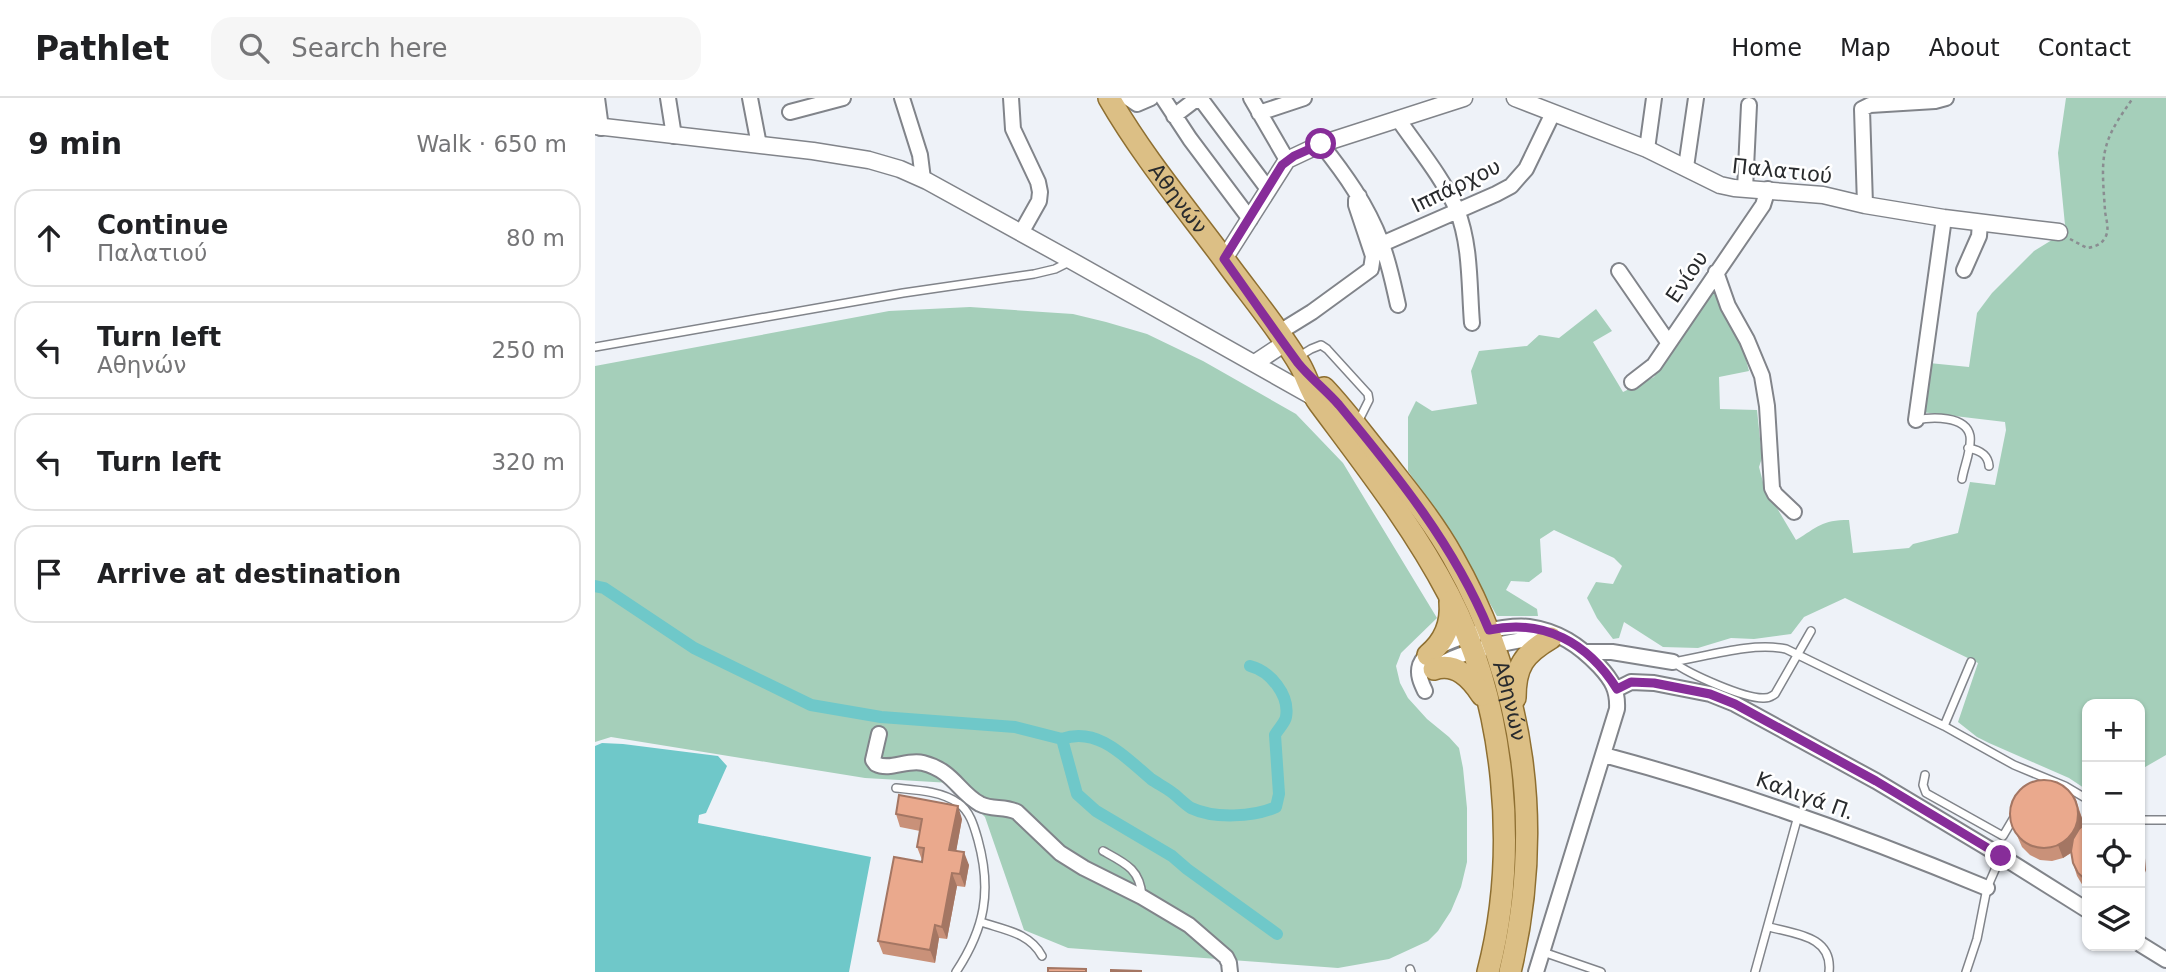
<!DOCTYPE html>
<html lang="en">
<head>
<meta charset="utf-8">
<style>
  :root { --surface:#fff; --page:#f6f6f6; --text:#202124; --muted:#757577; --line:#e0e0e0 }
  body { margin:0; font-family:"DejaVu Sans",sans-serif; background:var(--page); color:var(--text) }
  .controls { position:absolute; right:21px; bottom:21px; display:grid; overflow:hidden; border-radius:14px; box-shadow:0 2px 5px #0004 }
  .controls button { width:63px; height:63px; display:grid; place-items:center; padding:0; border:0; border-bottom:2px solid var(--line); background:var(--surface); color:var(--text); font:35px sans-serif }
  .stop { position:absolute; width:21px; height:21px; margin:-16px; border:5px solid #872d99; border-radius:50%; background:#fff }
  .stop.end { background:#872d99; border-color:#fff; box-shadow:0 2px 7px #0008 }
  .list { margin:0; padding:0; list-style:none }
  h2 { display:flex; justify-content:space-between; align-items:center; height:91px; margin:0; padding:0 28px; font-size:30px }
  h2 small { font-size:23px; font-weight:400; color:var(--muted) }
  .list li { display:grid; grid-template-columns:46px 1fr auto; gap:21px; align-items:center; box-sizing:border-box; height:98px; margin:0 14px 14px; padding:0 14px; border:2px solid var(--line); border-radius:21px }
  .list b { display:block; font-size:26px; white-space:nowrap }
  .list p { margin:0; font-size:23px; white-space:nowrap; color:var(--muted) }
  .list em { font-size:23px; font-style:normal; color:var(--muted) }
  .icon { flex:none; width:38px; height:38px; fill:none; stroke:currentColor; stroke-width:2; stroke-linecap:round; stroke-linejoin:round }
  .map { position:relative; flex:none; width:1571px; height:874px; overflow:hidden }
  header { display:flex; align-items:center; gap:42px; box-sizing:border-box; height:98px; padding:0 35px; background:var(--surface); border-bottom:2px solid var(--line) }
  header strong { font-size:33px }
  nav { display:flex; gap:38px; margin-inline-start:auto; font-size:24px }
  .search { width:490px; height:63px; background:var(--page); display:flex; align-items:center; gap:18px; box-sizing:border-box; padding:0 24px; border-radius:21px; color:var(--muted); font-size:26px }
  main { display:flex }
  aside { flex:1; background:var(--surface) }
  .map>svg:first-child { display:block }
</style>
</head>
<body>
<header>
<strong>Pathlet</strong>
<div class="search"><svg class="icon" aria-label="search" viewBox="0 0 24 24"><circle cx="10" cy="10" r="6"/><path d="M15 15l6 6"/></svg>Search here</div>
<nav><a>Home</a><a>Map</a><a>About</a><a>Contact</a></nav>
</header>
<main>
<aside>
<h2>9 min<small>Walk · 650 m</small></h2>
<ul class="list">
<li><svg class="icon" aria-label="ahead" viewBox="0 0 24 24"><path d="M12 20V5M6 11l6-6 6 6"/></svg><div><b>Continue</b><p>Παλατιού</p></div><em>80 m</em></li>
<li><svg class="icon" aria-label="left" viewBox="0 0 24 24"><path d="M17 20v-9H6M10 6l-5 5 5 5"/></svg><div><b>Turn left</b><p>Αθηνών</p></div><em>250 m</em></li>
<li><svg class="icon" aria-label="left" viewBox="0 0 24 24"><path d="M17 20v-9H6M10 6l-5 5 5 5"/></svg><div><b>Turn left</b></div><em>320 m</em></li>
<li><svg class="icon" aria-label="arrive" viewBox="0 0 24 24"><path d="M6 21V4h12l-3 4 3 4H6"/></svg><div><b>Arrive at destination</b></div></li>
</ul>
</aside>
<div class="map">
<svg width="1571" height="874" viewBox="0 0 1571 874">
  <rect width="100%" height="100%" fill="#eef2f8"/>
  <!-- green -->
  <path fill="#a5cfba" d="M1471 0H1571V657L1545 672V606H1492V692L1474 680 1394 645 1382 639 1363 624 1383 565 1250 500 1209 519 1196 536 1159 541 1136 540 1103 550 1068 549 1029 524 1024 540 1018 541 1002 520 992 500 1001 484 1018 486 1027 468 1019 460 959 432 945 441 947 474 934 484 916 483 911 492 942 511 943 518H902L853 431 813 373V319L821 303 837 313 882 306 876 273 884 253 932 248 944 237 964 240 1001 211 1017 233 998 244 1028 294 1059 279 1081 241 1118 187 1147 247 1154 273 1124 279 1125 311 1162 312 1167 360 1164 369 1169 388 1201 442C1223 429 1226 422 1254 422L1258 455 1314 450 1318 446 1363 435 1375 384 1400 387 1411 332 1410 324 1326 314 1334 265 1374 269 1382 215 1397 195 1439 153 1465 137 1470 127 1463 55Z
    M375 209 478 216 511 224 552 236 608 263 701 316 748 365 842 520 806 555 801 568 805 585 813 600 832 621 854 639 864 650 868 670 872 710V764L866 789 856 813 843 833 833 843 794 861 743 870 473 850 429 832 390 719 356 685 270 680 16 639 0 644V268L294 213Z"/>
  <!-- water -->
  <path fill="#6fc8c9" d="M7 645 28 646 123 658 132 668 111 715 104 717 103 725 276 759 254 874H0V648Z"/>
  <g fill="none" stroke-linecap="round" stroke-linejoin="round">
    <!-- canal -->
    <path stroke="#6fc8c9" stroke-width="12" d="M0 488 9 490 99 550 216 607 286 619 420 629 467 641 482 696 501 713 577 758 592 771 682 836
      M467 641C503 628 531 660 556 681 563 686 572 690 579 696 584 700 590 706 596 710 619 721 659 719 681 709L684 696 680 637C683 631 690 625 691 619 695 597 675 573 655 568"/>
    <defs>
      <path id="service" d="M0 249 308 195 439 176 460 171 476 163
        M703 259 716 251 726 247 732 251 773 296 774 302 763 324
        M1321 322C1336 319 1371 317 1375 338 1377 351 1369 368 1367 381
        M1373 350C1384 352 1393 356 1394 368
        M1078 564C1113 558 1157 544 1191 551L1349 628 1419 667 1470 688 1492 701
        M1078 564C1094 576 1150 601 1169 600 1175 600 1175 599 1180 596L1216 533
        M1349 628 1376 564
        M1330 677 1328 687 1331 695 1408 738 1421 716
        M301 690C321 692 346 693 363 705 375 713 379 728 383 742 397 793 390 830 361 874
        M1545 722H1571
        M508 753C530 765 545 771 547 798
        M386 824C410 832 435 835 447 858
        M1174 829C1200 836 1238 838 1234 874
        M948 854 1006 874
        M815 871 816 874
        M1160 874 1203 718
        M1371 874 1382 841 1392 790 1406 758"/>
      <path id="minor" d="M2 0 6 30
        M73 0 79 38
        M155 0 164 47
        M307 0 325 57 328 81
        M416 0 418 31 443 84 445 94 444 103 426 135
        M533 0 542 6 556 0
        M568 0 595 41 655 121
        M656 0 692 62
        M195 14 248 0
        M664 15 709 0
        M579 18 600 2 608 4 673 91
        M803 21C823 50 848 80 862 112 876 147 874 189 877 225
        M726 46C750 76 772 107 786 144 794 164 798 185 803 207
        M1052 51 1059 0
        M1091 69 1101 0
        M1150 91 1154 7
        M1270 107 1267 11 1275 7 1340 3 1351 0
        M787 146 901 96 916 88 931 71 958 15
        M1369 172 1384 138 1385 125
        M1024 173 1073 244
        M1121 174 1133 208 1152 242 1167 278 1172 308 1177 390 1180 396 1199 414
        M683 235 717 214 776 171 778 158 761 107V102L764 98
        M1037 284 1059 267 1168 107 1173 91
        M1321 322 1349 120
        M991 554H1017L1078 564
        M843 568C868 552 925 540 954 540
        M1022 591 1036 584 1059 585 1115 596 1140 606 1281 683 1406 758 1492 812
        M830 593C826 585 822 576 825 567 835 540 910 526 934 529 963 533 984 547 1004 568 1017 582 1023 592 1022 611L941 874
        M284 636 278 662 281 666C295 673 312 661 328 665 359 673 363 694 385 706 397 712 410 708 422 714L465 755 489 770 547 799 594 827 631 859 634 865 635 874
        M1009 657C1140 692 1267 738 1392 790
        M1545 846 1571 862"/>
      <path id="tertiary" d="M920 0 1052 51 1125 87 1139 90 1228 97 1270 107 1349 120 1464 134
        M0 28 218 53 274 62 305 71 332 83 477 163 722 301
        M629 161 692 62 726 46 869 0
        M660 265 690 245"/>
      <g id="primary">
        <path id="s1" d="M514 0C548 59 591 110 631 164 655 197 684 231 705 267 712 279 715 293 724 305 770 367 818 428 854 497 911 607 924 755 893 874"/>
        <path id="s2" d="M729 290C750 312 768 337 787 360 812 392 838 423 858 459 931 588 949 730 915 874"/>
        <path d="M833 557C850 543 857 526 855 504"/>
        <path d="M839 571C861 564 876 580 887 597"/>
        <path d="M920 600C920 568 929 556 956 540"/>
      </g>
    </defs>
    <!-- service casing -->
    <use href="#service" stroke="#81848a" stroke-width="10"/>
    <!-- minor casing -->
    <use href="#minor" stroke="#81848a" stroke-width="18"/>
    <!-- tertiary casing -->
    <use href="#tertiary" stroke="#81848a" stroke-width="19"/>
    <!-- primary casing -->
    <use href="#primary" stroke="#8e6f31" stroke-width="24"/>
    <!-- path -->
    <path stroke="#8a8d91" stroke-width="2.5" stroke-dasharray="3.5 3.5" stroke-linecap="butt" d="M1475 141 1492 150C1499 149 1506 147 1510 140 1515 131 1511 122 1510 113 1509 94 1506 71 1510 53 1514 33 1527 16 1538 0"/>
    <!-- service -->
    <use href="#service" stroke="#fff" stroke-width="7"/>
    <!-- minor -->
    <use href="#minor" stroke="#fff" stroke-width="14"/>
    <!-- tertiary -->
    <use href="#tertiary" stroke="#fff" stroke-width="16"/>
    <!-- primary -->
    <use href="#primary" stroke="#dcbf85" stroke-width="21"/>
  </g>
  <!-- wall -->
  <path fill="#c99179" d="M1480 699 1488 723V728L1492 724V792L1488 788 1482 778 1478 765 1476 755 1468 760 1457 763 1445 762 1435 757 1427 749 1417 726Z
    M301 716 367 721 361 753 374 767 370 789 362 788 352 841 344 840 340 865 288 856 283 843 327 762 322 749 325 733 305 729Z"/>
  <!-- shaded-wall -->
  <path fill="#a47663" d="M363 708 367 721 359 765 354 752Z
    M1483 710 1488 723V734L1477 754 1468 760 1463 747Z
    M1545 744 1550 760 1551 772 1547 783 1545 786Z
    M369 754 374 767 370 789 365 776Z
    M357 775 362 788 352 841 347 829Z
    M340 827 344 840 340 865 335 852Z"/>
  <!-- building -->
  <path fill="#eaa98d" stroke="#a47663" stroke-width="2" d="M1415 716a34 34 0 1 1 68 0a34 34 0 1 1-68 0Z
    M304 697 363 708 354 752 369 754 365 776 357 775 347 829 340 827 335 852 283 843 299 759 327 764 329 750 322 749 327 721 301 716Z
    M1492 724V783L1483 775 1478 765 1476 753 1478 741 1484 731Z
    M1545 745 1546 759 1545 762Z
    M453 870 491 871V874H453Z
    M516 872 546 873V874H516Z"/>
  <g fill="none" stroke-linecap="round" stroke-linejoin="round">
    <!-- route -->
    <path stroke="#872d99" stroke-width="9" d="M726 46 699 58 687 67 629 161C654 196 678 231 703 265 715 280 731 292 744 307 802 377 859 447 894 532 949 520 993 545 1022 591L1036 584 1059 585 1115 596 1140 606 1281 683 1406 758"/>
  </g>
  <g text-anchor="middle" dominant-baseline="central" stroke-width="5" stroke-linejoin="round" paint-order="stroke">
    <!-- street labels -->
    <g font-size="21" fill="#292b2d" stroke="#fff">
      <text transform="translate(1187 73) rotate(6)">Παλατιού</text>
      <text transform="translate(861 88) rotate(-26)">Ιππάρχου</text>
      <text stroke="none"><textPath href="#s1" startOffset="122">Αθηνών</textPath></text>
      <text transform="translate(1092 179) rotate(-56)">Ενίου</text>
      <text stroke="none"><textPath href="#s2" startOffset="368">Αθηνών</textPath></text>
      <text transform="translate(1210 698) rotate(20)">Καλιγά Π.</text>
    </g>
  </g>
</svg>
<div class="controls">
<button>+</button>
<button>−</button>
<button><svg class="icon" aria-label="locate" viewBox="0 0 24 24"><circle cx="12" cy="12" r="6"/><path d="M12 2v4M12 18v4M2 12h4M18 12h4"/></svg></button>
<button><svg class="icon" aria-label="layers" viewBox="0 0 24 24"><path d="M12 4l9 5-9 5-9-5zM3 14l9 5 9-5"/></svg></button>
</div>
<div class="stop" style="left:726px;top:46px"></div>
<div class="stop end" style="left:1406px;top:758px"></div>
</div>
</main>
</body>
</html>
